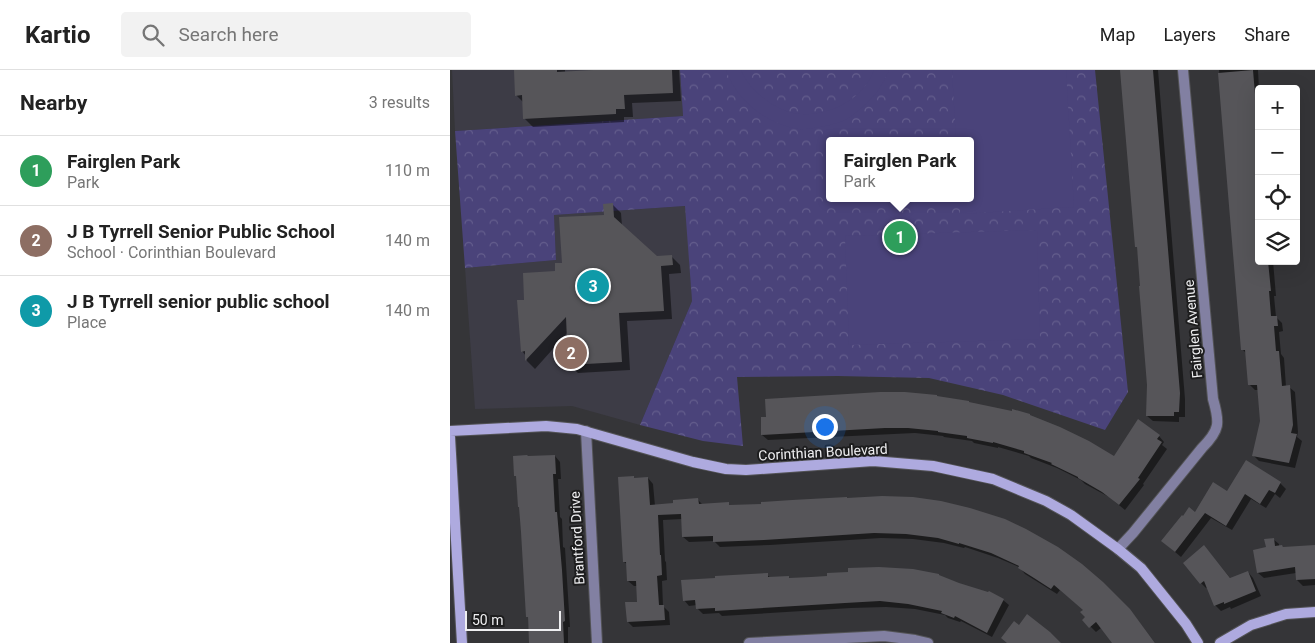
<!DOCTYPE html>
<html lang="en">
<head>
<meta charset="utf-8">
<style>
  :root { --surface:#fff; --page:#f2f2f2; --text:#222; --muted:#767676; --line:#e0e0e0; --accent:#111827 }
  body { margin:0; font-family:Roboto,sans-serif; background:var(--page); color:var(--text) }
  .controls { position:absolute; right:15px; top:15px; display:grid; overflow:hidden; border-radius:5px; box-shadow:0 5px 20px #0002 }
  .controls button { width:45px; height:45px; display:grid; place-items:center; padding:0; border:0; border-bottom:1px solid var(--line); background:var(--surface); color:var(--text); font:25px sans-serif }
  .scale { position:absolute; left:15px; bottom:12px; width:96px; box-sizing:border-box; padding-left:5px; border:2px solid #efeff1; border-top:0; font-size:14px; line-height:18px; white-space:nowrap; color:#efeff1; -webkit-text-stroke:4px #1d1d1e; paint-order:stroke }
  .you { position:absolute; left:374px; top:356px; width:18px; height:18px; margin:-12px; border:4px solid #fff; border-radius:50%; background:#1a73e8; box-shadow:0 0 0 8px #1a73e833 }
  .badge { display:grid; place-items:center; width:32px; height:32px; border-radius:50%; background:var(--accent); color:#fff; font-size:16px; font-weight:700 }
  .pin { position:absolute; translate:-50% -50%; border:2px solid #fff; box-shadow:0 1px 5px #0006 }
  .popup { position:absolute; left:376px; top:67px; width:148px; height:65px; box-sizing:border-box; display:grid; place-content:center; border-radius:5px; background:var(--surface); filter:drop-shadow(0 1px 4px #0005); font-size:16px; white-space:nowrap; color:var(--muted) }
  .popup b { font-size:19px; color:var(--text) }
  .popup::after { content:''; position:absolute; left:50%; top:100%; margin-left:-10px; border:10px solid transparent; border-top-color:var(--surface) }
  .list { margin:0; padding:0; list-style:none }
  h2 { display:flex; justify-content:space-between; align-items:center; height:65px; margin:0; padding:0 20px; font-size:21px }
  h2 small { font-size:16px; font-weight:400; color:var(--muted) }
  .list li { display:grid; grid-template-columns:32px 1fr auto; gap:15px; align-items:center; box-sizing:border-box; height:70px; padding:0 20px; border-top:1px solid var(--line) }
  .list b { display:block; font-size:19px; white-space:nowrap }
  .list p { margin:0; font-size:16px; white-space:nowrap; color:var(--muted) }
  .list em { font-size:16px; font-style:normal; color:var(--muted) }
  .icon { flex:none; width:28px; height:28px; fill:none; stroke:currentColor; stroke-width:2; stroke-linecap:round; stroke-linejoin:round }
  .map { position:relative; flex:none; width:865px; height:573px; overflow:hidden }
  header { display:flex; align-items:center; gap:30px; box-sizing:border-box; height:70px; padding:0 25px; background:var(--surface); border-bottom:1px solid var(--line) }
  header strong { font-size:24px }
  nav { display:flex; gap:28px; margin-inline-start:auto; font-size:18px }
  .search { width:350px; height:45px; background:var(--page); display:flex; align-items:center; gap:12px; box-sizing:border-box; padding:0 18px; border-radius:5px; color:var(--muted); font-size:19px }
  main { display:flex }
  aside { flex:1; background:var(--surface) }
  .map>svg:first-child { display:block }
</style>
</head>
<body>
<header>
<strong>Kartio</strong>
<div class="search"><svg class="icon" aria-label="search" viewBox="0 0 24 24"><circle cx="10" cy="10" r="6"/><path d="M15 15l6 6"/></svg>Search here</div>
<nav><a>Map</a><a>Layers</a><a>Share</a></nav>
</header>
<main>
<aside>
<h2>Nearby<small>3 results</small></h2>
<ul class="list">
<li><span class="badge" style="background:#2e9e5b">1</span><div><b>Fairglen Park</b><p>Park</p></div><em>110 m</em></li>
<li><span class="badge" style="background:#8d6e63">2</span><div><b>J B Tyrrell Senior Public School</b><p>School · Corinthian Boulevard</p></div><em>140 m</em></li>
<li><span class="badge" style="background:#0f9aa8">3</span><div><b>J B Tyrrell senior public school</b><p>Place</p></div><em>140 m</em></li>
</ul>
</aside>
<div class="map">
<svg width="865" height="573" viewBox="0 0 865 573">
  <defs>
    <pattern id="forest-crowns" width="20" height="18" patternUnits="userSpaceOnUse" patternTransform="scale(1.25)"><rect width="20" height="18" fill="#4a437a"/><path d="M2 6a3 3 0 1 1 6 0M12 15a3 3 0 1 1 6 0" fill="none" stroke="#645e8d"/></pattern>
  </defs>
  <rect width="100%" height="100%" fill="#353538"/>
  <!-- built -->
  <path fill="#3d3c46" d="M2 0H230L233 46 5 61Z
    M236 136 242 231 190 355 122 336 25 339 15 198 106 190 104 145Z"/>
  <!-- forest -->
  <path fill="url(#forest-crowns)" fill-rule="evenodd" d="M230 0H645L678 322 655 360 553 325 479 308 388 306 287 307 293 376 253 371 190 355 242 231 235 136 104 145 106 190 15 198 5 61 233 46ZM380 71H520V128H380Z"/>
  <!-- pitch -->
  <path fill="#4a437a" d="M276 0H291C299 21 327 42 350 44 380 46 414 29 424 0H439C436 6 434 12 430 17 425 27 403 47 393 51 383 55 358 60 348 59 315 53 287 31 276 0Z
    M502 0H616L624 137 510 144V128H520V71H506Z
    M587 160 590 269 399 275 395 166Z"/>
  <!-- shadow -->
  <path fill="#0007" d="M65 0H115V3L161 0H229L231 31 182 33 183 47H174V52L83 57 75 49 74 33 66 25Z
    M670 0H708L735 329V347H729V352L703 351 697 346 698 315 691 217 672 2Z
    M769 0H808L809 19V191H823L826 226H824L826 247 832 253 833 261 829 262 831 284 834 288 836 317H839L845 322 848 362 847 367 852 371 845 398 809 391 803 385 811 351 808 320H805L800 315 797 284 793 280Z
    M163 135 171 143 172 156 207 188 222 187 230 195 231 203 219 204 222 249 177 251 180 300 128 303 119 295 118 262 85 299 77 291 76 286 72 281 76 231 106 202 155 146Z
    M317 330 664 388 709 366 714 372 712 375 717 379 693 414 694 415 675 440 659 427 635 414 631 410 607 398 581 388 579 386 548 377V378L524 373 522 371 494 367 493 366 465 363 318 370 312 365 318 348Z
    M105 386 110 392 111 409H108L110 447 112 449 113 477 115 478 120 557H118V573H80L70 438 69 437 79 388Z
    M183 407 185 409 198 408 203 414 205 436 248 430 253 435 278 434 282 437 397 428 652 513 684 545 705 573H664L651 558 646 562 634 550 637 547 634 540 610 520 607 524 575 504 569 497 548 488 515 477 514 478 494 473 463 469 431 468 320 475 270 477 264 471 239 472 233 467 232 449 213 450 215 491 216 492 217 510 212 511 213 536 219 542 220 555 183 557 178 552 189 533 188 516H184L178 511 177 494 174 492Z
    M830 413 836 419 830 428 825 424 816 438 801 429 782 460 761 448 731 487 712 471 745 443 778 422Z
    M823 469 829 474V476H832L834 478 865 476V515L853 516 847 510 846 503 814 508 808 503 817 478Z
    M759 482 781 509 798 502 803 508 811 526 781 539 780 537 771 541 765 535 758 517 756 518 751 513Z
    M317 505 321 508 338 507 341 509 490 507 553 530 559 535 542 567 511 551 510 552 498 548 495 545 465 539 436 537 401 538 272 546 269 543 253 544 247 538V535L239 536 234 530Z"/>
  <!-- building -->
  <path fill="#565559" d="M64 0H107V2L143 0H222L223 23 174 25 175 39H166V44L73 49 72 25 65 26Z
    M670 0H703L730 323 729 342H724V346H696L697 315 689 216H690L687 177H685L682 142Z
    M803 0 806 36H809V48H806L808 66H806L809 100V191H818L821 221H819L821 246H827L828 256H824L826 281H829L832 316 840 315 843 355 841 363 847 364 839 393 802 386 810 351 807 315H798L795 280H791L768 3Z
    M163 133 164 147 207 186 222 185 223 195 211 196 214 241 169 243 172 292 118 295 116 247 75 291V281L71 282 67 230H74L73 203 105 201V193H112L109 147 154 145 153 134Z
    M430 322H455L487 325V326L519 331V332L562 341V339L580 344V345L610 357 639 371 664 386 688 349 710 365 707 369 712 372 688 408 690 409 669 435 652 422 628 408V407L601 394 602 393 574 383V381L543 372V373L517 368V366L488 362V361L458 358H435L311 365V347H316L315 329Z
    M77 385 78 386 105 385 106 404H103L105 442H107L112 500 115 551 113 552 114 573H79L78 547H76L71 462 69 437H68L66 406H64L63 386Z
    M796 390 831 412 825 423 819 420 810 434 795 424 776 456 755 443 725 482 711 471 732 445 733 446 739 437 745 442 763 412 777 421Z
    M184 406V408L198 407 200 435 223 433V430L248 428 249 434 279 432V435L311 434V432L342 430 397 427V428L432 426 463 427 491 431 520 438 555 449 576 459 608 477 632 494 653 512 680 539 705 573H662L646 552 639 558 632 550 635 547 630 542 633 540 604 515 601 519 584 508 568 498 569 496 541 483 509 473V474L488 468 456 464 424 463 314 470 263 472V466L232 467 231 444 208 445 210 485H211L212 505 207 506 209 535H214L215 550 177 552 175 532H187L186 511H177L176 492H173L168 407Z
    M824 468 825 476 832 475 833 477 865 475V509L846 510 845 497 807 503 803 480 816 477 814 469Z
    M754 475 780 508 798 501 806 521 774 534V532L764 536 754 511 750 514 733 493Z
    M429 497 463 499 489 504V505L509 513 538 522 539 521 554 529 537 563 505 546 504 548 491 543 492 541 458 534 430 531 395 533 265 541V538L246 539 245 530 233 531 231 510 265 508V506L318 503V507L339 506V508L361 507 377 506V503L398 502V498Z
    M577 544 600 562 611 573H557L551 568 564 551 569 555Z"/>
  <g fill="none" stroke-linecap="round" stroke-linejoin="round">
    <defs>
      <path id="street" d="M136 361 147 573
        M668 479 683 463 752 378C770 360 770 353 763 329L733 0
        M299 573 434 566 465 570 478 573"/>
      <path id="secondary" d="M0 361 96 356 127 359 243 392 276 399 296 400 423 391 483 396 543 409 596 431 621 445 668 479 691 498 736 554 748 573
        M0 367 12 573
        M770 573 801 555 836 544 865 542"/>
    </defs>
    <!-- street casing -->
    <use href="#street" stroke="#535356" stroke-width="12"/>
    <!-- secondary casing -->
    <use href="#secondary" stroke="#535356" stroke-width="12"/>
    <!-- street -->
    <use href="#street" stroke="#8280a2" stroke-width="10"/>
    <!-- secondary -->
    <use href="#secondary" stroke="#aeaadf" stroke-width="10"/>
  </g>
  <g text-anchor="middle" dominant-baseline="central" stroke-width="4" stroke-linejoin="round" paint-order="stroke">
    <!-- street labels -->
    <g font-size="14" fill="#efeff1" stroke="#1d1d1e">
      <text transform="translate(743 259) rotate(-95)">Fairglen Avenue</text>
      <text transform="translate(373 382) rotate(-3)">Corinthian Boulevard</text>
      <text transform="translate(127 468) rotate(-93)">Brantford Drive</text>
    </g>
  </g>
</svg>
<div class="controls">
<button>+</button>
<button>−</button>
<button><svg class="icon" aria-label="locate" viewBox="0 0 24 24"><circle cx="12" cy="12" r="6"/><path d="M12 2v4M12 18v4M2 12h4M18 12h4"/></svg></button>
<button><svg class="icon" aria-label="layers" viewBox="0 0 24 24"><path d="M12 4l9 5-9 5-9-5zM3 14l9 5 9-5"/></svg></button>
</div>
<div class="scale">50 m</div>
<div class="you"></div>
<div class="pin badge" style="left:450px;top:167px;background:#2e9e5b">1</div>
<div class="popup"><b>Fairglen Park</b>Park</div>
<div class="pin badge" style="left:121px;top:283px;background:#8d6e63">2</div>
<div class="pin badge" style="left:143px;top:216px;background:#0f9aa8">3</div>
</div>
</main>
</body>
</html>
